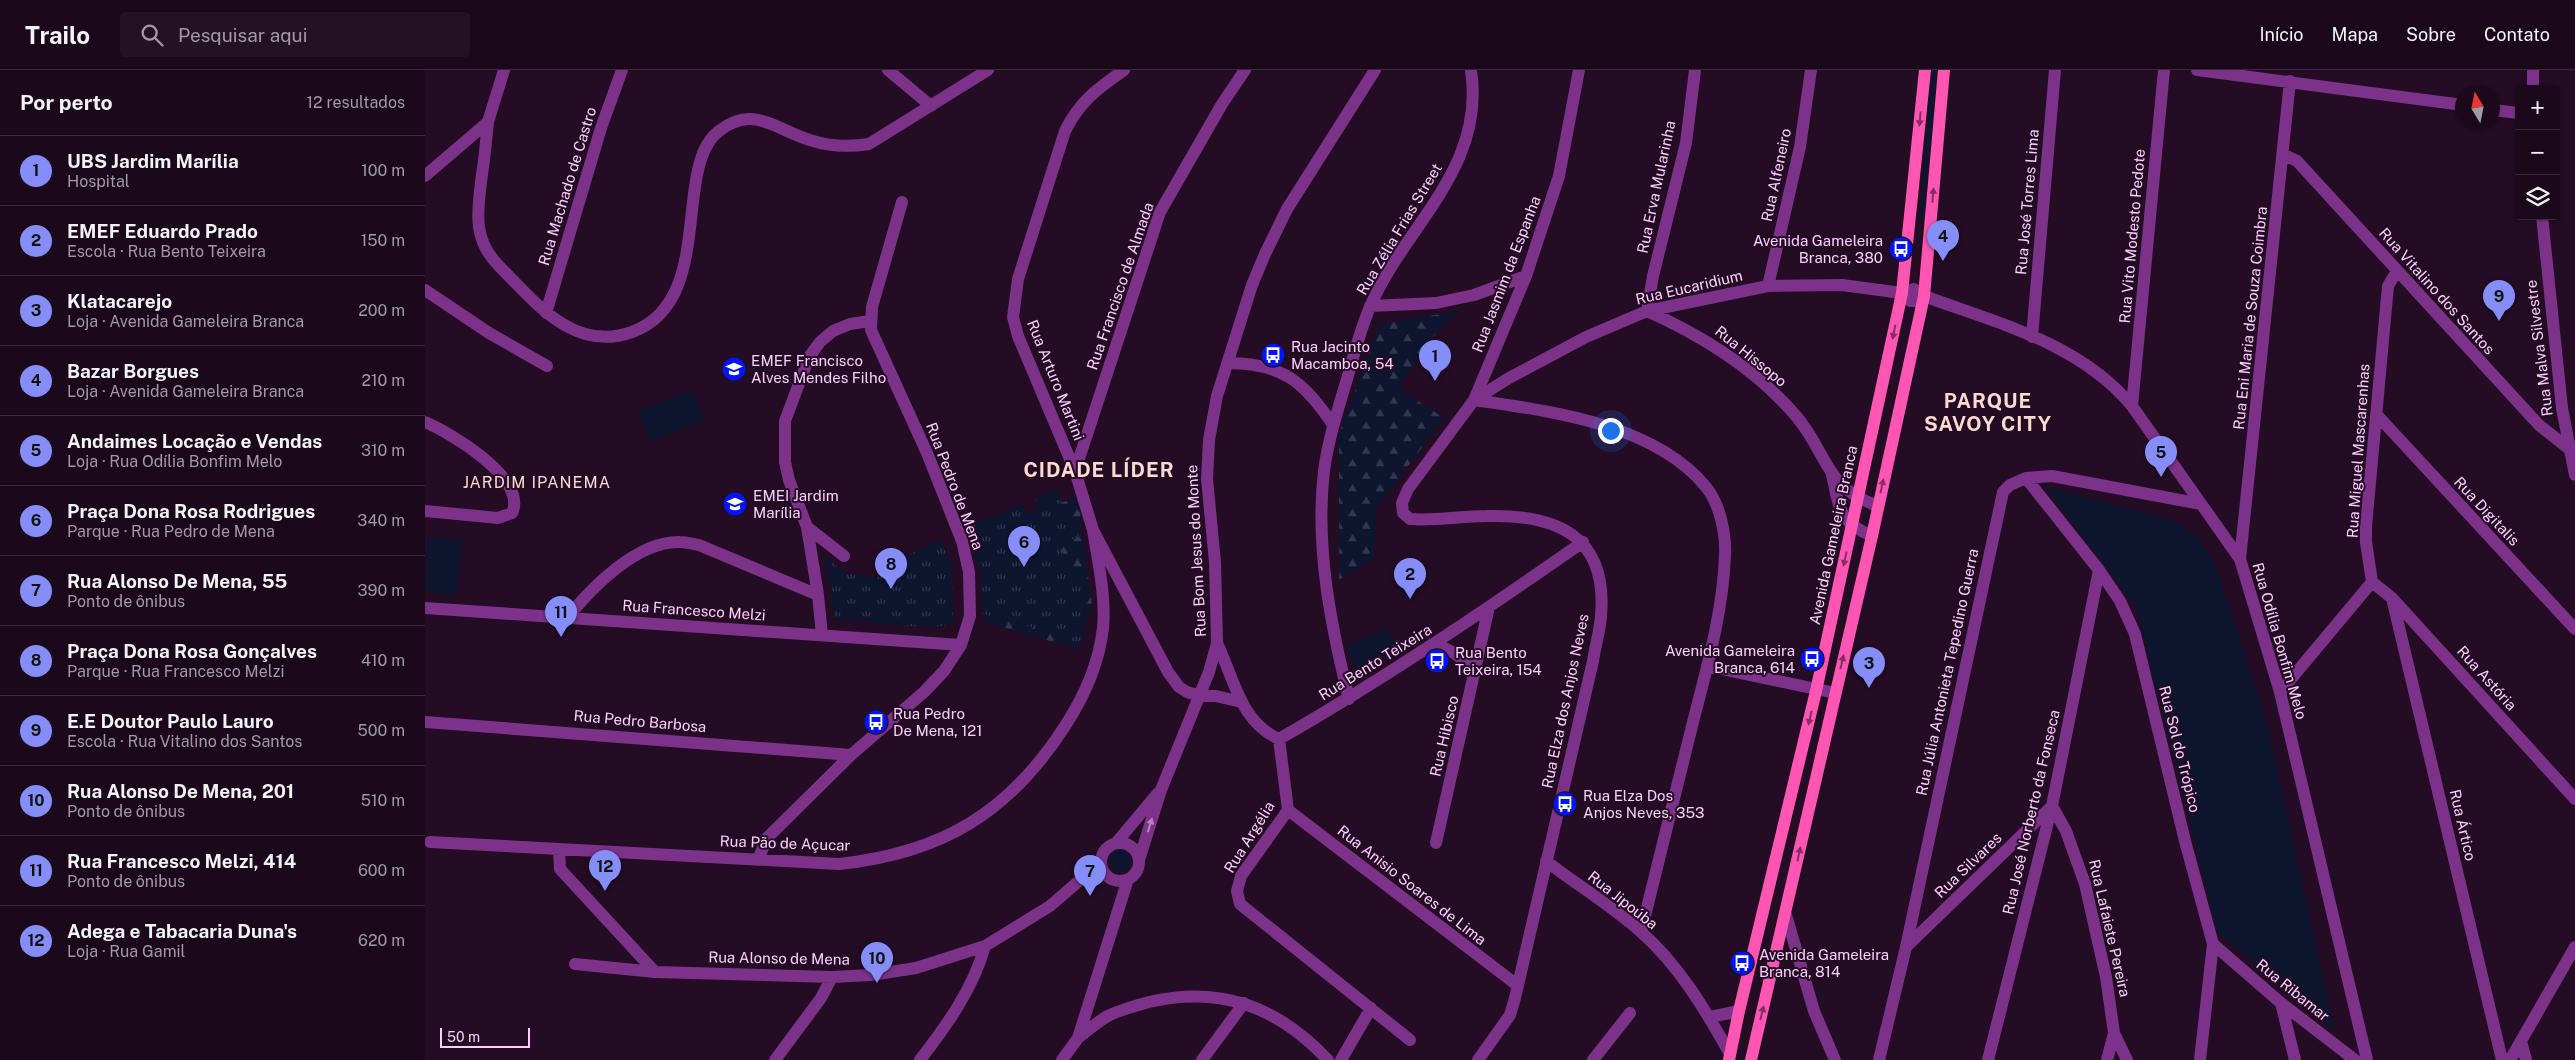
<!DOCTYPE html>
<html lang="pt">
<head>
<meta charset="utf-8">
<style>
  :root { --surface:#1b091b; --page:#241224; --text:#f1f3f6; --muted:#a09aa3; --line:#392a3a; --accent:#858ef8 }
  body { margin:0; font-family:"Public Sans",sans-serif; background:var(--page); color:var(--text) }
  .controls { position:absolute; right:15px; top:15px; display:grid; overflow:hidden; border-radius:5px; box-shadow:0 1px 4px #0004 }
  .controls button { width:45px; height:45px; display:grid; place-items:center; padding:0; border:0; border-bottom:1px solid var(--line); background:var(--surface); color:var(--text); font:25px sans-serif }
  .compass { position:absolute; left:2030px; top:15px; width:45px; height:45px; border-radius:50%; background:var(--surface); box-shadow:0 1px 4px #0004; rotate:350deg }
  .scale { position:absolute; left:15px; bottom:12px; width:90px; box-sizing:border-box; padding-left:5px; border:2px solid #fccfff; border-top:0; font-size:14px; line-height:18px; white-space:nowrap; color:#fccfff; -webkit-text-stroke:4px #240c24; paint-order:stroke }
  .you { position:absolute; left:1185px; top:360px; width:18px; height:18px; margin:-12px; border:4px solid #fff; border-radius:50%; background:#1a73e8; box-shadow:0 0 0 8px #1a73e833 }
  .badge { display:grid; place-items:center; width:32px; height:32px; border-radius:50%; background:var(--accent); color:#111; font-size:16px; font-weight:700 }
  .pin { position:absolute; translate:-50% -41px; filter:drop-shadow(0 1px 2px #0008) }
  .pin::after { content:''; position:absolute; top:26px; width:18px; height:15px; background:inherit; clip-path:polygon(0 0,100% 0,50% 100%) }
  .list { margin:0; padding:0; list-style:none }
  h2 { display:flex; justify-content:space-between; align-items:center; height:65px; margin:0; padding:0 20px; font-size:21px }
  h2 small { font-size:16px; font-weight:400; color:var(--muted) }
  .list li { display:grid; grid-template-columns:32px 1fr auto; gap:15px; align-items:center; box-sizing:border-box; height:70px; padding:0 20px; border-top:1px solid var(--line) }
  .list b { display:block; font-size:19px; white-space:nowrap }
  .list p { margin:0; font-size:16px; white-space:nowrap; color:var(--muted) }
  .list em { font-size:16px; font-style:normal; color:var(--muted) }
  .icon { flex:none; width:28px; height:28px; fill:none; stroke:currentColor; stroke-width:2; stroke-linecap:round; stroke-linejoin:round }
  .map { position:relative; flex:none; width:2150px; height:990px; overflow:hidden }
  header { display:flex; align-items:center; gap:30px; box-sizing:border-box; height:70px; padding:0 25px; background:var(--surface); border-bottom:1px solid var(--line) }
  header strong { font-size:24px }
  nav { display:flex; gap:28px; margin-inline-start:auto; font-size:18px }
  .search { width:350px; height:45px; background:var(--page); display:flex; align-items:center; gap:12px; box-sizing:border-box; padding:0 18px; border-radius:5px; color:var(--muted); font-size:19px }
  main { display:flex }
  aside { flex:1; background:var(--surface) }
  .map>svg:first-child { display:block }
</style>
</head>
<body>
<header>
<strong>Trailo</strong>
<div class="search"><svg class="icon" aria-label="search" viewBox="0 0 24 24"><circle cx="10" cy="10" r="6"/><path d="M15 15l6 6"/></svg>Pesquisar aqui</div>
<nav><a>Início</a><a>Mapa</a><a>Sobre</a><a>Contato</a></nav>
</header>
<main>
<aside>
<h2>Por perto<small>12 resultados</small></h2>
<ul class="list">
<li><span class="badge">1</span><div><b>UBS Jardim Marília</b><p>Hospital</p></div><em>100 m</em></li>
<li><span class="badge">2</span><div><b>EMEF Eduardo Prado</b><p>Escola · Rua Bento Teixeira</p></div><em>150 m</em></li>
<li><span class="badge">3</span><div><b>Klatacarejo</b><p>Loja · Avenida Gameleira Branca</p></div><em>200 m</em></li>
<li><span class="badge">4</span><div><b>Bazar Borgues</b><p>Loja · Avenida Gameleira Branca</p></div><em>210 m</em></li>
<li><span class="badge">5</span><div><b>Andaimes Locação e Vendas</b><p>Loja · Rua Odília Bonfim Melo</p></div><em>310 m</em></li>
<li><span class="badge">6</span><div><b>Praça Dona Rosa Rodrigues</b><p>Parque · Rua Pedro de Mena</p></div><em>340 m</em></li>
<li><span class="badge">7</span><div><b>Rua Alonso De Mena, 55</b><p>Ponto de ônibus</p></div><em>390 m</em></li>
<li><span class="badge">8</span><div><b>Praça Dona Rosa Gonçalves</b><p>Parque · Rua Francesco Melzi</p></div><em>410 m</em></li>
<li><span class="badge">9</span><div><b>E.E Doutor Paulo Lauro</b><p>Escola · Rua Vitalino dos Santos</p></div><em>500 m</em></li>
<li><span class="badge">10</span><div><b>Rua Alonso De Mena, 201</b><p>Ponto de ônibus</p></div><em>510 m</em></li>
<li><span class="badge">11</span><div><b>Rua Francesco Melzi, 414</b><p>Ponto de ônibus</p></div><em>600 m</em></li>
<li><span class="badge">12</span><div><b>Adega e Tabacaria Duna's</b><p>Loja · Rua Gamil</p></div><em>620 m</em></li>
</ul>
</aside>
<div class="map">
<svg width="2150" height="990" viewBox="0 0 2150 990">
  <defs>
    <pattern id="forest-firs" width="22" height="20" patternUnits="userSpaceOnUse" patternTransform="scale(1.25)"><rect width="22" height="20" fill="#0e152f"/><path d="M5 1l3.5 6h-7zM16 11l3.5 6h-7z" fill="#32364e"/></pattern>
    <pattern id="park-tufts" width="24" height="20" patternUnits="userSpaceOnUse" patternTransform="scale(1.25)"><rect width="24" height="20" fill="#0e152f"/><path d="M3 7l-1-3M5 7V3M7 7l1-3M15 17l-1-3M17 17v-4M19 17l1-3" fill="none" stroke="#32364e"/></pattern>
  </defs>
  <rect width="100%" height="100%" fill="#240c24"/>
  <!-- green -->
  <path fill="#0e152f" d="M1507 0H1512L1498 150 1494 149Z
    M267 320 279 351 225 372 213 341Z
    M1619 416 1749 451 1774 468 1790 494 1841 650 1910 961 1792 861 1711 537Z
    M3 467 36 469 32 525 0 521Z
    M962 558 973 581 931 600 921 577Z
    M684 791a11 11 0 1 1 22 0a11 11 0 1 1-22 0Z"/>
  <!-- forest -->
  <path fill="url(#forest-firs)" d="M1034 241 1007 268 974 316 978 321 1019 348 951 439 949 489 914 510V363L955 254Z
    M653 427 667 535 653 579 560 552 562 507 556 460Z"/>
  <!-- park -->
  <path fill="url(#park-tufts)" d="M631 419 638 435H644L653 467 634 475 650 508 659 507 660 542 655 574 594 553 558 544 555 503 543 457 597 434 603 445 613 438 609 429Z
    M517 469 527 500 528 554C497 561 443 551 410 549L399 486C415 500 431 508 453 507L461 495Z"/>
  <g fill="none" stroke-linecap="round" stroke-linejoin="round">
    <!-- minor -->
    <path stroke="#7c3288" stroke-width="12" d="M463 0 506 36
      M699 0C672 19 655 31 640 61L593 209 588 247 593 266 650 401 668 460 743 602 754 617 762 622 775 626H791L816 632
      M1270 0 1261 73 1228 206 1222 241C1278 266 1331 299 1371 346 1403 383 1398 417 1453 436
      M1772 0 2038 35
      M2108 0V19
      M2068 40 2094 43
      M63 52C61 69 60 87 57 104 53 139 46 168 74 196 110 232 149 283 207 262 270 239 261 159 272 105 275 89 280 72 294 61 330 33 353 62 388 71 407 77 425 77 444 74L563 0
      M1859 85 1872 91 2114 355 2143 378
      M0 106 63 52 79 0
      M2117 146 2137 338 2150 405
      M1343 216 1375 77 1386 0
      M0 220 64 263 122 296
      M1477 223 1485 231H1493L1499 226
      M945 236 1011 233 1049 225 1101 206
      M121 243 176 58 197 0
      M1607 267 1630 0
      M803 293C856 293 879 311 908 355
      M1049 330 1084 308 1161 267 1222 241 1343 216 1417 215 1477 223 1489 219 1499 226C1572 253 1655 273 1707 336L1815 489 1855 622 1942 990
      M1049 330C1125 341 1230 354 1281 417 1295 434 1301 464 1300 485 1298 543 1281 601 1267 656 1250 725 1233 793 1216 862
      M1707 336 1739 0
      M1952 345 2150 559
      M0 352C26 363 103 409 87 443L73 448 0 441
      M650 401 735 142 797 34 820 0
      M1407 405C1415 439 1413 451 1447 466
      M1601 408 1674 500 1695 531 1710 564 1760 771 1788 874 1775 990
      M382 457 393 525
      M419 486 382 457 364 410 360 392V351L384 287 395 272 408 261 425 254 445 251
      M1815 489 1865 11
      M1947 512 1967 528 2150 729
      M1967 528 2077 990
      M0 538 536 575
      M142 548C167 517 212 471 255 472 261 472 268 474 274 475L393 525 397 565
      M792 573C809 608 815 652 854 669 959 609 1059 541 1158 472
      M1008 574C1028 580 1037 587 1050 603
      M1282 596 1410 623
      M1855 622 1947 512 1941 472V456L1963 216 1972 201
      M924 629C906 556 890 477 899 401 903 370 913 339 922 309 929 285 935 260 945 237 980 155 1061 99 1046 0
      M0 652 426 685
      M854 669 863 740 816 806 812 821 815 834 985 970
      M1627 736 1641 761 1660 814 1681 907 1689 963 1682 990
      M863 740 1092 915
      M5 772 414 794C517 783 584 743 640 656 659 627 674 593 678 558 681 526 673 492 668 460
      M691 773 733 723
      M1011 773 1064 537
      M676 792a19 19 0 1 1 38 0a19 19 0 1 1-38 0Z
      M134 779 135 799 230 902
      M333 790 342 768 426 685 499 622 519 601 536 575 545 546 544 502 537 471 502 383 446 260 447 237 477 132
      M714 790 736 720 784 602 792 573 790 492 782 409 784 370 792 326 827 215 840 184 862 139 950 0
      M1121 791C1152 815 1187 836 1216 862 1254 895 1281 941 1305 984
      M1361 845 1389 941 1410 990
      M1788 874 1856 933 1930 990
      M1481 877 1627 736
      M150 894 230 902 407 907 446 905 491 898 560 876 625 836 676 792
      M1856 933 1870 990
      M1285 947 1314 941
      M1689 963 1702 990
      M653 968C662 961 671 953 681 947 693 940 710 936 724 932 796 915 853 937 903 990
      M2096 971 2101 990
      M350 990 396 928 407 907
      M495 990C522 955 548 919 560 876
      M637 990 653 968 703 809
      M777 990 819 933
      M916 990 946 938
      M1053 990 1085 945 1090 928 1168 591C1170 576 1175 561 1176 546 1183 466 1132 444 1061 446 1036 446 1010 451 985 449L978 443 977 433 983 419 1049 330 1101 206 1134 106 1154 0
      M1168 990 1205 943
      M1454 990 1481 877 1578 422 1585 415 1601 408 1627 406 1776 434
      M1563 990 1627 736 1674 500
      M2085 990 2150 877"/>
    <!-- major -->
    <path stroke="#ff56b3" stroke-width="12" d="M1304 990 1314 941 1391 621 1477 223 1500 0
      M1326 990 1447 466 1499 226 1519 0"/>
  </g>
  <!-- one-way arrows -->
  <defs><path id="oneway-solid" d="M-6-.8H1V-3.2L6.5 0L1 3.2V.8H-6Z" transform="scale(1.25)"/></defs>
  <g fill="#872d64">
    <use href="#oneway-solid" transform="translate(1495 49) rotate(95)"/>
    <use href="#oneway-solid" transform="translate(1508 125) rotate(-85)"/>
    <use href="#oneway-solid" transform="translate(1469 262) rotate(101)"/>
    <use href="#oneway-solid" transform="translate(1457 416) rotate(-78)"/>
    <use href="#oneway-solid" transform="translate(1420 489) rotate(102)"/>
    <use href="#oneway-solid" transform="translate(1417 592) rotate(-77)"/>
    <use href="#oneway-solid" transform="translate(1385 648) rotate(103)"/>
    <use href="#oneway-solid" transform="translate(1374 784) rotate(-78)"/>
    <use href="#oneway-solid" transform="translate(1337 943) rotate(-76)"/>
  </g>
  <use fill="#bc80c4" href="#oneway-solid" transform="translate(725 755) rotate(-73)"/>
  <!-- icons -->
  <defs>
    <symbol id="bus-disc" viewBox="-11 -11 22 22"><circle r="9.5" fill="#0013fa" stroke="#240c24"/><path d="M-5-6H5V4H4V6H2V4H-2V6H-4V4H-5ZM-3.5-4V0h7V-4ZM-3.5 1.2v1.5H-2V1.2ZM2 1.2v1.5H3.5V1.2Z" fill="#fff"/></symbol>
    <symbol id="school-disc" viewBox="-11 -11 22 22"><circle r="9.5" fill="#0013fa" stroke="#240c24"/><path d="M0-5L7-2L0 1L-7-2ZM-4 1L0 2.5L4 1V4Q0 6-4 4Z" fill="#fff"/></symbol>
  </defs>
  <g fill-rule="evenodd">
    <use href="#bus-disc" x="1462" y="165" width="28" height="28"/>
    <use href="#bus-disc" x="834" y="271" width="28" height="28"/>
    <use href="#school-disc" x="295" y="285" width="28" height="28"/>
    <use href="#school-disc" x="296" y="420" width="28" height="28"/>
    <use href="#bus-disc" x="1373" y="575" width="28" height="28"/>
    <use href="#bus-disc" x="998" y="577" width="28" height="28"/>
    <use href="#bus-disc" x="437" y="638" width="28" height="28"/>
    <use href="#bus-disc" x="1126" y="720" width="28" height="28"/>
    <use href="#bus-disc" x="1303" y="879" width="28" height="28"/>
  </g>
  <g text-anchor="middle" dominant-baseline="central" stroke-width="4" stroke-linejoin="round" paint-order="stroke">
    <!-- street labels -->
    <g font-size="15" fill="#fccfff" stroke="#240c24">
      <text transform="translate(1351 105) rotate(-78)">Rua Alfeneiro</text>
      <text transform="translate(142 116) rotate(-73)">Rua Machado de Castro</text>
      <text transform="translate(1231 117) rotate(-78)">Rua Erva Mularinha</text>
      <text transform="translate(1602 132) rotate(-85)">Rua José Torres Lima</text>
      <text transform="translate(974 159) rotate(-59)">Rua Zélia Frias Street</text>
      <text transform="translate(1707 166) rotate(-85)">Rua Vito Modesto Pedote</text>
      <text transform="translate(1081 204) rotate(-69)">Rua Jasmim da Espanha</text>
      <text transform="translate(695 216) rotate(-71)">Rua Francisco de Almada</text>
      <text transform="translate(1264 217) rotate(-13)">Rua Eucaridium</text>
      <text transform="translate(2012 221) rotate(48)">Rua Vitalino dos Santos</text>
      <text transform="translate(1825 248) rotate(-84)">Rua Eni Maria de Souza Coimbra</text>
      <text transform="translate(2114 278) rotate(-97)">Rua Malva Silvestre</text>
      <text transform="translate(1326 286) rotate(39)">Rua Hissopo</text>
      <text transform="translate(631 310) rotate(68)">Rua Arturo Martini</text>
      <text transform="translate(1933 381) rotate(-86)">Rua Miguel Mascarenhas</text>
      <text transform="translate(530 416) rotate(69)">Rua Pedro de Mena</text>
      <text transform="translate(2062 441) rotate(47)">Rua Digitalis</text>
      <text transform="translate(1408 465) rotate(-78)">Avenida Gameleira Branca</text>
      <text transform="translate(771 481) rotate(-93)">Rua Bom Jesus do Monte</text>
      <text transform="translate(269 540) rotate(4)">Rua Francesco Melzi</text>
      <text transform="translate(1855 571) rotate(74)">Rua Odília Bonfim Melo</text>
      <text transform="translate(950 592) rotate(-32)">Rua Bento Teixeira</text>
      <text transform="translate(1522 602) rotate(-78)">Rua Júlia Antonieta Tepedino Guerra</text>
      <text transform="translate(2062 608) rotate(48)">Rua Astória</text>
      <text transform="translate(1140 631) rotate(-78)">Rua Elza dos Anjos Neves</text>
      <text transform="translate(215 651) rotate(5)">Rua Pedro Barbosa</text>
      <text transform="translate(1019 666) rotate(-77)">Rua Hibisco</text>
      <text transform="translate(1755 679) rotate(76)">Rua Sol do Trópico</text>
      <text transform="translate(1606 742) rotate(-77)">Rua José Norberto da Fonseca</text>
      <text transform="translate(2038 755) rotate(77)">Rua Ártico</text>
      <text transform="translate(824 767) rotate(-58)">Rua Argélia</text>
      <text transform="translate(360 773) rotate(2)">Rua Pão de Açucar</text>
      <text transform="translate(1543 795) rotate(-44)">Rua Silvares</text>
      <text transform="translate(987 815) rotate(38)">Rua Anisio Soares de Lima</text>
      <text transform="translate(1198 830) rotate(38)">Rua Jipoúba</text>
      <text transform="translate(1685 858) rotate(77)">Rua Lafaiete Pereira</text>
      <text transform="translate(354 888) rotate(1)">Rua Alonso de Mena</text>
      <text transform="translate(1868 920) rotate(39)">Rua Ribamar</text>
    </g>
    <!-- poi labels -->
    <g font-size="15" fill="#fccfff" stroke="#240c24" text-anchor="start">
      <text x="1458" y="170" text-anchor="end">Avenida Gameleira<tspan x="1458" dy="17">Branca, 380</tspan></text>
      <text x="866" y="276">Rua Jacinto<tspan x="866" dy="17">Macamboa, 54</tspan></text>
      <text x="326" y="290">EMEF Francisco<tspan x="326" dy="17">Alves Mendes Filho</tspan></text>
      <text x="328" y="425">EMEI Jardim<tspan x="328" dy="17">Marília</tspan></text>
      <text x="1370" y="580" text-anchor="end">Avenida Gameleira<tspan x="1370" dy="17">Branca, 614</tspan></text>
      <text x="1030" y="582">Rua Bento<tspan x="1030" dy="17">Teixeira, 154</tspan></text>
      <text x="468" y="643">Rua Pedro<tspan x="468" dy="17">De Mena, 121</tspan></text>
      <text x="1158" y="725">Rua Elza Dos<tspan x="1158" dy="17">Anjos Neves, 353</tspan></text>
      <text x="1334" y="884">Avenida Gameleira<tspan x="1334" dy="17">Branca, 814</tspan></text>
    </g>
    <!-- neighbourhood labels -->
    <g font-size="16" letter-spacing="1" fill="#ffdad1" stroke="#240c24">
      <text x="112" y="412">JARDIM IPANEMA</text>
    </g>
    <!-- district labels -->
    <g font-size="20" font-weight="bold" letter-spacing="1" fill="#ffdad1" stroke="#240c24">
      <text x="1563" y="331">PARQUE<tspan x="1563" dy="23">SAVOY CITY</tspan></text>
      <text x="674" y="400">CIDADE LÍDER</text>
    </g>
  </g>
</svg>
<div class="controls">
<button>+</button>
<button>−</button>
<button><svg class="icon" aria-label="layers" viewBox="0 0 24 24"><path d="M12 4l9 5-9 5-9-5zM3 14l9 5 9-5"/></svg></button>
</div>
<svg class="compass" viewBox="-18 -18 36 36"><path d="M0-13l5 13h-10z" fill="#e53935"/><path d="M0 13l5-13h-10z" fill="#a09aa3"/></svg>
<div class="scale">50 m</div>
<div class="you"></div>
<div class="pin badge" style="left:1010px;top:311px">1</div>
<div class="pin badge" style="left:985px;top:529px">2</div>
<div class="pin badge" style="left:1444px;top:618px">3</div>
<div class="pin badge" style="left:1518px;top:191px">4</div>
<div class="pin badge" style="left:1736px;top:407px">5</div>
<div class="pin badge" style="left:599px;top:497px">6</div>
<div class="pin badge" style="left:665px;top:826px">7</div>
<div class="pin badge" style="left:466px;top:519px">8</div>
<div class="pin badge" style="left:2074px;top:251px">9</div>
<div class="pin badge" style="left:452px;top:913px">10</div>
<div class="pin badge" style="left:136px;top:567px">11</div>
<div class="pin badge" style="left:180px;top:821px">12</div>
</div>
</main>
</body>
</html>
